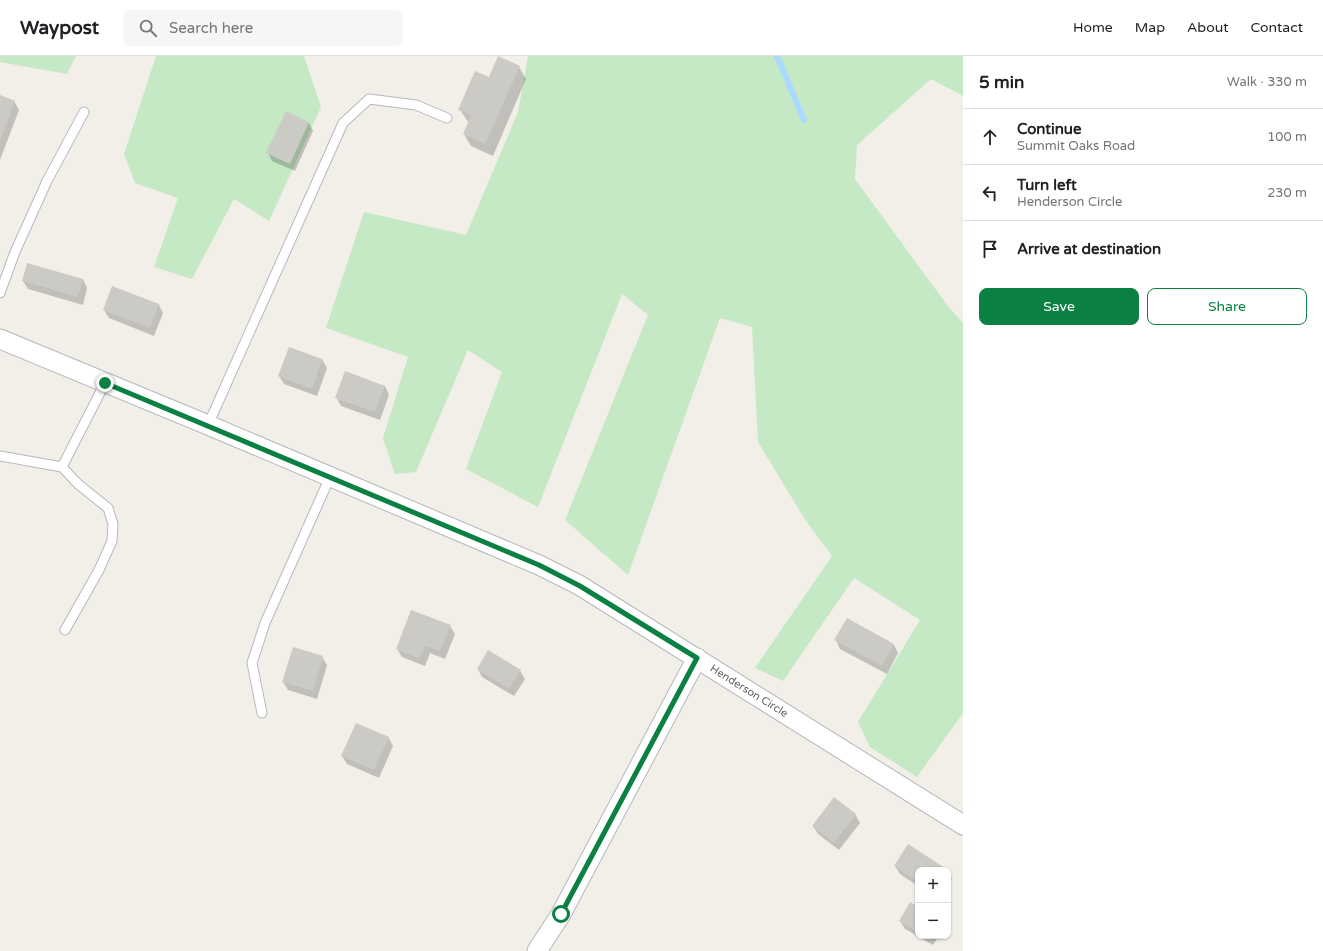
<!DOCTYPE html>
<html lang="en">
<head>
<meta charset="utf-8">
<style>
  :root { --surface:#fff; --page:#f6f6f6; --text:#202124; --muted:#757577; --line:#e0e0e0; --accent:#0b8043 }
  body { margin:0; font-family:"Varela Round",sans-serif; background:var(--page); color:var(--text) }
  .controls { position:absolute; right:12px; bottom:12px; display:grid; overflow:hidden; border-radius:8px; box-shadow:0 1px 3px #0004 }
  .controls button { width:36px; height:36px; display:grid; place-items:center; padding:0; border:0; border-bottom:1px solid var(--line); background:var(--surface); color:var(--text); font:20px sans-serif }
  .stop { position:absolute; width:12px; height:12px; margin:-9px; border:3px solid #0b8043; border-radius:50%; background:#fff }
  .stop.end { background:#0b8043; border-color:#fff; box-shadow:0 1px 4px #0008 }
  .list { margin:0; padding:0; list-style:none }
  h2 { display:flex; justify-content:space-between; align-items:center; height:52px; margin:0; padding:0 16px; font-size:17px }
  h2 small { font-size:13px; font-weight:400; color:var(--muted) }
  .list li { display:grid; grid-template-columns:26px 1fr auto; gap:12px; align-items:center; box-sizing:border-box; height:56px; padding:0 16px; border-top:1px solid var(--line) }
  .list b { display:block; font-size:15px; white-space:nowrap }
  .list p { margin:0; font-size:13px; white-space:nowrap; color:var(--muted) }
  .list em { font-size:13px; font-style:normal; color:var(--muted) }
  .actions { display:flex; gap:8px; padding:12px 16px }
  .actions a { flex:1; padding:9px 0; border:1px solid var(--accent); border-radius:8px; text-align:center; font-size:14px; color:var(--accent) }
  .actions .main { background:var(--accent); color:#fff }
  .icon { flex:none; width:22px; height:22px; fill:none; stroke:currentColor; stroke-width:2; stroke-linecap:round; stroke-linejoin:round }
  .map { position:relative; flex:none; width:963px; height:895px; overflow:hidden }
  header { display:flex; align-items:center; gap:24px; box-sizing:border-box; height:56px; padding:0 20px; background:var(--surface); border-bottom:1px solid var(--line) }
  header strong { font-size:19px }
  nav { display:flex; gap:22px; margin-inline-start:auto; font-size:14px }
  .search { width:280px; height:36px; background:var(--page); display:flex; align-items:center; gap:10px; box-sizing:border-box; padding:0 14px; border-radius:8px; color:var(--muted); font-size:15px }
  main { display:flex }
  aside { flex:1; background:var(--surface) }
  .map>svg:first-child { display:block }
</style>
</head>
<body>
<header>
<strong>Waypost</strong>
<div class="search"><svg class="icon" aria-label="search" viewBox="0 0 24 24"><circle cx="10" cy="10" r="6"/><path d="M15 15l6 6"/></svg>Search here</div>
<nav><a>Home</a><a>Map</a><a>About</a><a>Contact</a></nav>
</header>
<main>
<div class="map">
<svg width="963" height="895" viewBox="0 0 963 895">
  <rect width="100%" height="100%" fill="#f1efe8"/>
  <!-- green -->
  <path fill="#c5e8c5" d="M0 0H76L67 18 0 6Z
    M156 0H304L321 51 269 165 234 143 192 223 154 211 178 142 135 127 124 98Z
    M528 0H963V40L931 23 857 89 855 123 947 249 963 267V657L917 721 870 691 858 666 920 564 854 522 783 625 755 612 832 500 804 462 758 386 752 271 720 262 628 519 565 464 648 259 622 238 538 451 466 413 502 316 468 294 416 416 395 418 383 382 408 301 326 272 364 156 466 179 518 56Z"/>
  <!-- shadow -->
  <path fill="#0003" d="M519 11 526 23 493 100 471 90 464 78 469 67 460 54 489 22Z
    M0 40 14 45 19 54 0 104Z
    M286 56 309 67 313 75 295 115 272 105 268 97Z
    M83 223 87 232 83 249 28 233 23 225Z
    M159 249 163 257 154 280 109 262 104 254Z
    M322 303 327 312 317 340 284 328 279 320Z
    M385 330 389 339 380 364 341 350 336 341Z
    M847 564 894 589 898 597 887 618 840 593 836 584Z
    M450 570 455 578 445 603 430 597 425 610 402 601 397 593Z
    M322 601 327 609 317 643 288 634 283 626Z
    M478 613 520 615 525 623 514 640 482 621Z
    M388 681 393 690 379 722 347 708 342 700Z
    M855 758 860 767 839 794 818 778 813 770Z
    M895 810 947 814H918V830L900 818Z
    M948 815 952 823 948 829Z
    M918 852V880H939L933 889 905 873 900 865Z"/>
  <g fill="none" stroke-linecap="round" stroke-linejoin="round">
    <!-- stream -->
    <path stroke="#aadaff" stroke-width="6" d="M777 0 804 64"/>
  </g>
  <!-- building -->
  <path fill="#cccac5" d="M498 0 520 10 485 88 463 78 471 59 458 54 475 15 489 21Z
    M0 39 15 45 0 84Z
    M286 55 309 66 290 108 266 97Z
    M27 207 83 223 78 241 22 225Z
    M112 230 159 248 150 272 103 254Z
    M289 291 322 303 312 333 278 320Z
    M345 315 385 330 375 356 335 342Z
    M411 554 451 569 440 595 425 590 420 603 396 593Z
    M847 562 894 588 882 610 834 584Z
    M293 591 323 600 313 635 282 626Z
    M488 594 521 614 509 633 477 613Z
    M356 667 389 681 374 714 341 700Z
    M834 741 856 758 834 787 812 770Z
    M908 788 948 814H918V826L894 810Z
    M910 846 918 851V876L899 865Z"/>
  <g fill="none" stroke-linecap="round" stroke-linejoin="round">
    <defs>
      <path id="lane" d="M0 237 15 196 47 125 84 56
        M208 369 343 67 369 43 416 49 447 62
        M0 400 62 411
        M65 574 99 514 112 485 113 468 108 452 78 428 62 411 105 327
        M262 657 252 607 265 567 330 421"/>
      <path id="street" d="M0 283 208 369 539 509 579 529 963 769
        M537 895 561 858 697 602"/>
    </defs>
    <!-- lane casing -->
    <use href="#lane" stroke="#b5b8bc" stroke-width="11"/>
    <!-- street casing -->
    <use href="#street" stroke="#b5b8bc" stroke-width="21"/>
    <!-- lane -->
    <use href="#lane" stroke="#fff" stroke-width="9"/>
    <!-- street -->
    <use href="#street" stroke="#fff" stroke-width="19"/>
  </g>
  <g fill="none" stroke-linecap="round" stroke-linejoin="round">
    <!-- route -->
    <path stroke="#0b8043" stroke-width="5" d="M105 327 539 509 580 530 697 602 561 858"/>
  </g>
  <g text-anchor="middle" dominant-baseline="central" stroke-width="4" stroke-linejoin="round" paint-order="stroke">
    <!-- street labels -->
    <g font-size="11" fill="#5f6368" stroke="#fff">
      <text transform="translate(749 635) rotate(32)">Henderson Circle</text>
    </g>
  </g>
</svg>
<div class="controls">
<button>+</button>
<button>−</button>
</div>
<div class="stop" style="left:561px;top:858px"></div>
<div class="stop end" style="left:105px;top:327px"></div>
</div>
<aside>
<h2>5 min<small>Walk · 330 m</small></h2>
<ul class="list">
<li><svg class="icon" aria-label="ahead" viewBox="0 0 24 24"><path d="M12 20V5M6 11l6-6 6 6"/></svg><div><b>Continue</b><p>Summit Oaks Road</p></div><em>100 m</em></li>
<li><svg class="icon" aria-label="left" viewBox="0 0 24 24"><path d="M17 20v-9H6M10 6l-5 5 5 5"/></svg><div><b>Turn left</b><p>Henderson Circle</p></div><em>230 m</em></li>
<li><svg class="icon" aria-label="arrive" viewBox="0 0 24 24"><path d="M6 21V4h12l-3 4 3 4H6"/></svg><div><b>Arrive at destination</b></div></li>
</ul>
<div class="actions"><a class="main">Save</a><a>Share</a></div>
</aside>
</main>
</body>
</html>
